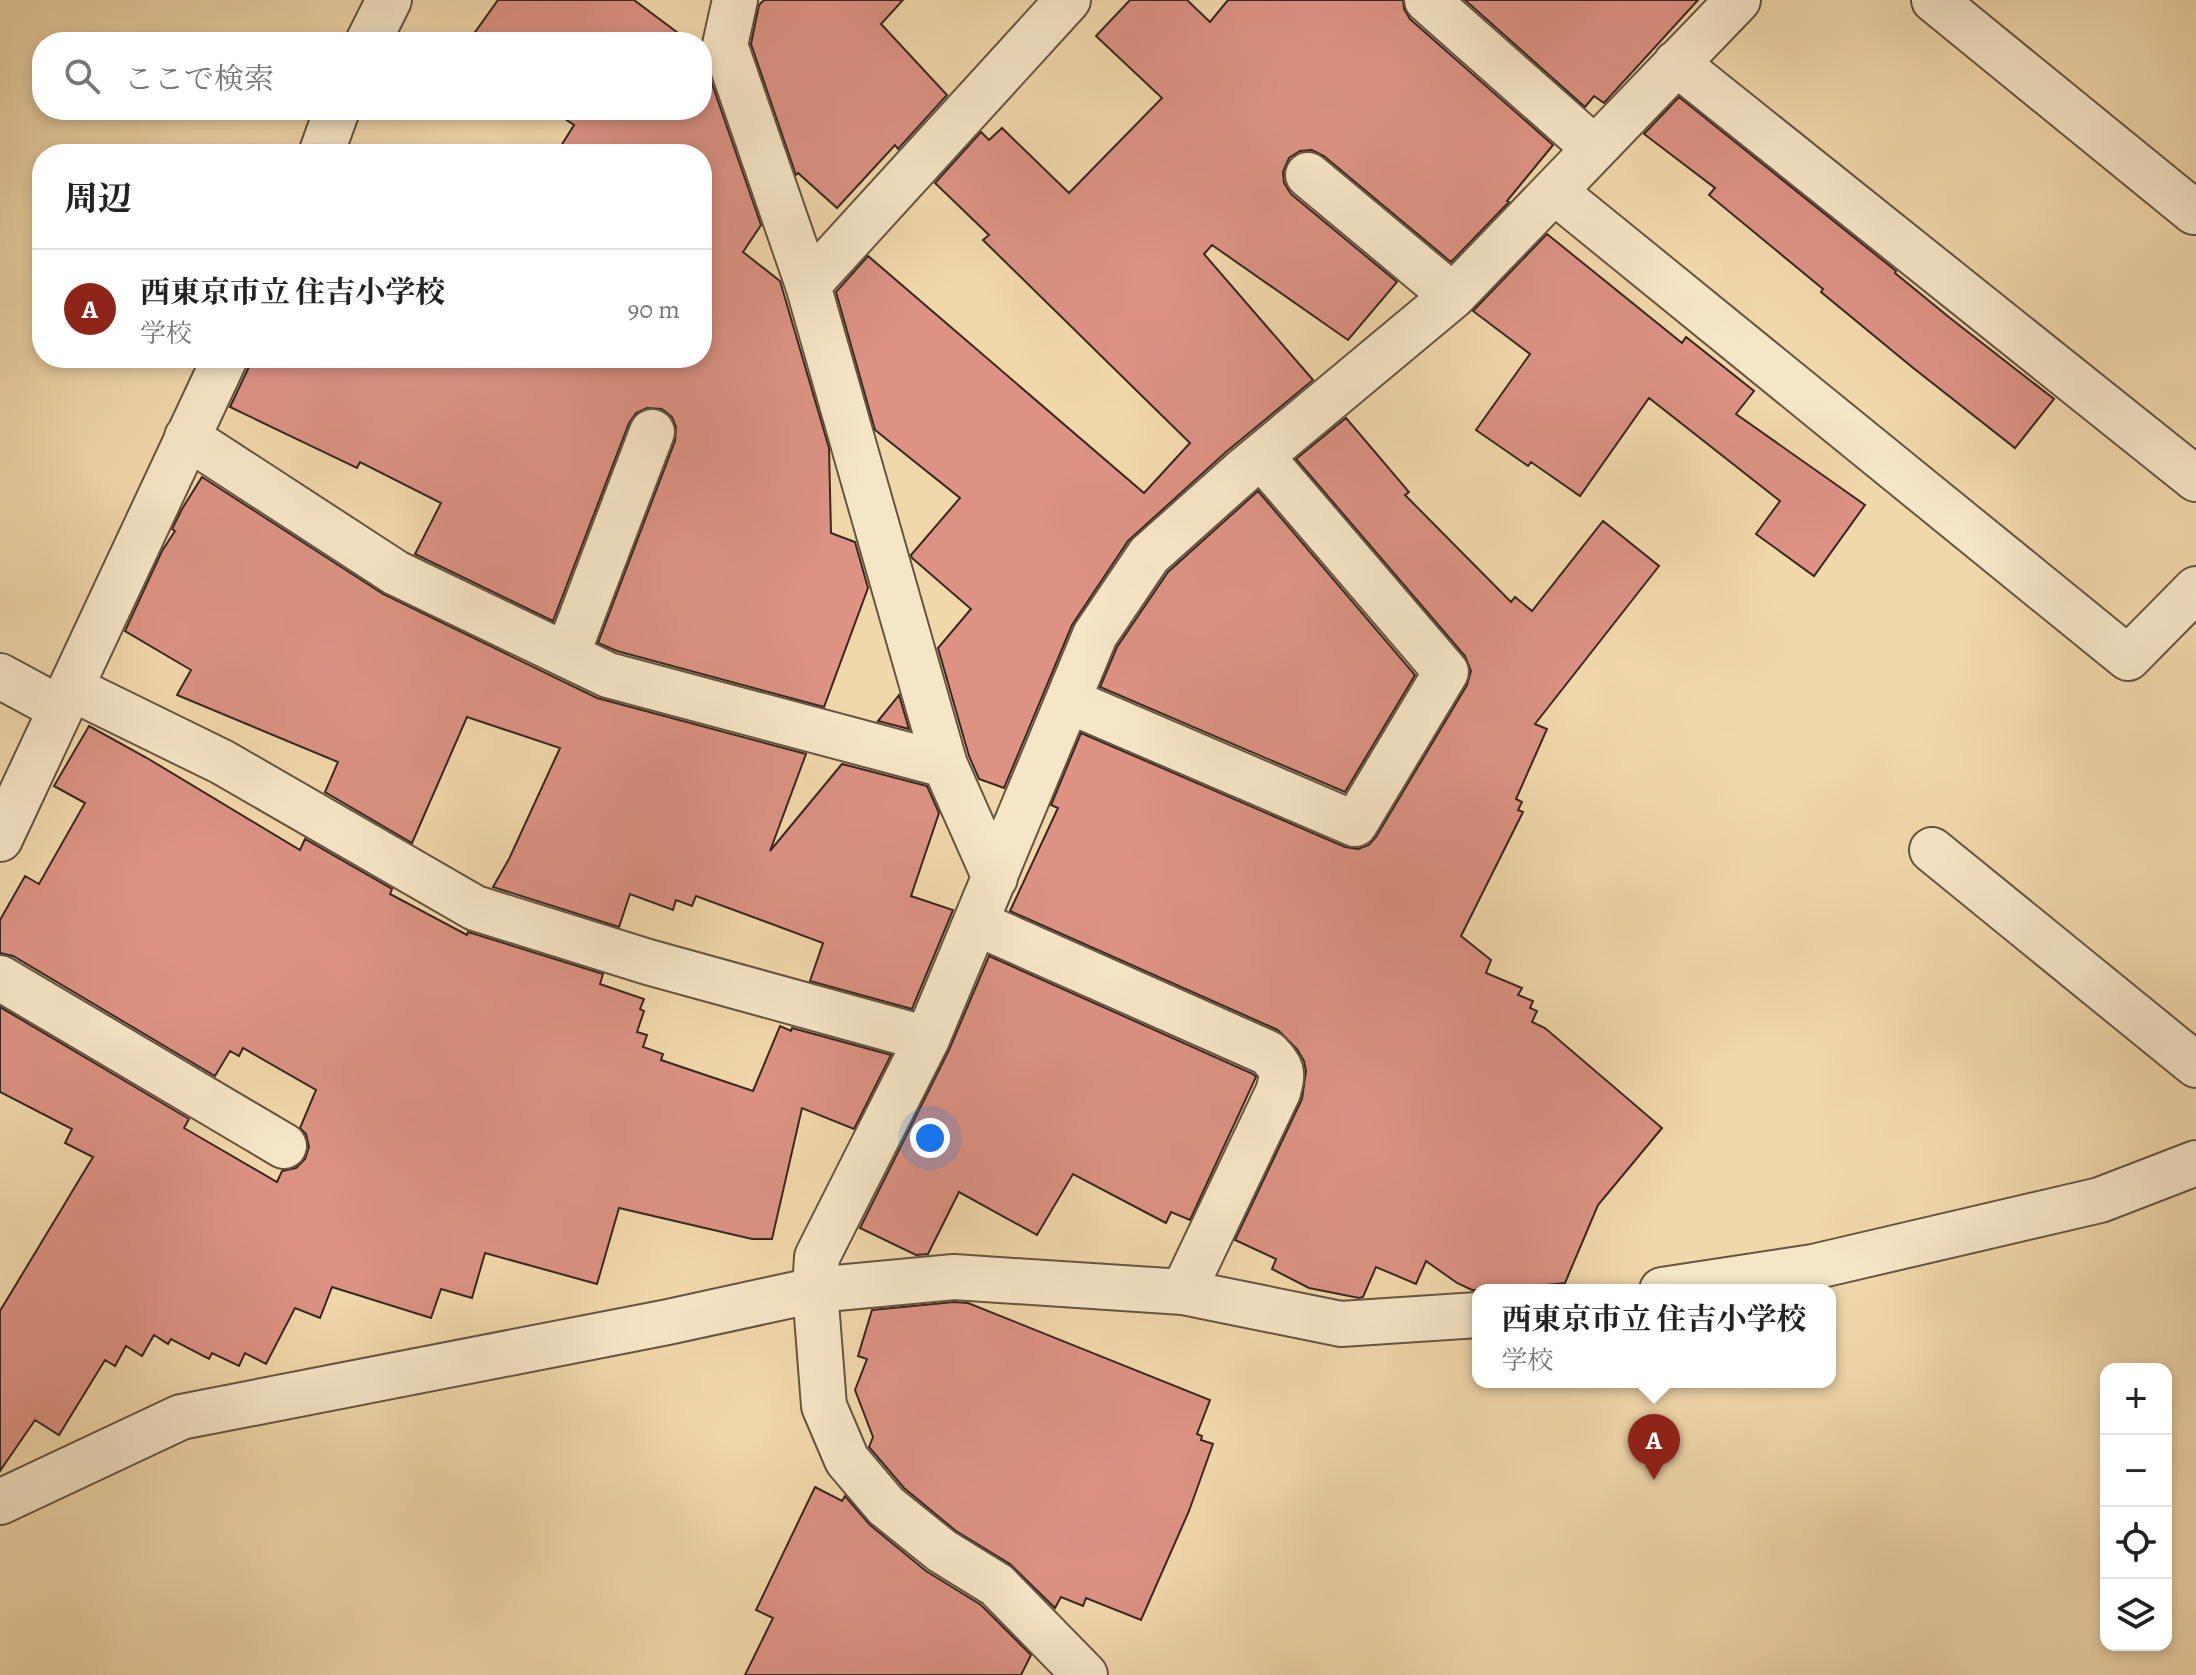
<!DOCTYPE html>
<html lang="ja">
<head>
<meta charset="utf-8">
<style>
  :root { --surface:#fff; --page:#f6f6f6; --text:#222; --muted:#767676; --line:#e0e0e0; --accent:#8f2418 }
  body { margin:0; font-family:Alegreya,"Noto Serif JP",serif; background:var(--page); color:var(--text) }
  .controls { position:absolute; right:24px; bottom:24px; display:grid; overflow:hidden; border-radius:16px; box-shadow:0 4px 12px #0003 }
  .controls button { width:72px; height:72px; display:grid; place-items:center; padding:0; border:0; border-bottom:2px solid var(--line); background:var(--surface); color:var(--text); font:40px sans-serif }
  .you { position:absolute; left:930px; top:1138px; width:28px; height:28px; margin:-20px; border:6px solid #fff; border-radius:50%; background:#1a73e8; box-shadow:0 0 0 12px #1a73e833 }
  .badge { display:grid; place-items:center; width:52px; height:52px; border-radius:50%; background:var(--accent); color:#fff; font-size:26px; font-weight:700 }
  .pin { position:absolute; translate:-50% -66px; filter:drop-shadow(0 2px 4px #0008) }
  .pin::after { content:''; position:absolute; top:42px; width:28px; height:24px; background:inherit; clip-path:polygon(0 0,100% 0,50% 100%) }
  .popup { position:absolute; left:1472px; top:1284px; width:364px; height:104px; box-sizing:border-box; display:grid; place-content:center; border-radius:16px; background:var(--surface); filter:drop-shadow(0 2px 6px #0005); font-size:26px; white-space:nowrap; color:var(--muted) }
  .popup b { font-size:30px; color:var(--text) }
  .popup::after { content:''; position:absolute; left:50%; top:100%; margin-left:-16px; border:16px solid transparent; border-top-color:var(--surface) }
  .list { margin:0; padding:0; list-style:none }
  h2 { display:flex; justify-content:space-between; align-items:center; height:104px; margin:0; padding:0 32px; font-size:34px }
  h2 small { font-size:26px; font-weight:400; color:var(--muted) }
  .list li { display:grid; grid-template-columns:52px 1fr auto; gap:24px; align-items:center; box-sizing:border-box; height:120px; padding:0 32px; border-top:2px solid var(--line) }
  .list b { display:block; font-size:30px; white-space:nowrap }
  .list p { margin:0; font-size:26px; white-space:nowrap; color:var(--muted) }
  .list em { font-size:26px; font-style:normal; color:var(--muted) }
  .icon { flex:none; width:44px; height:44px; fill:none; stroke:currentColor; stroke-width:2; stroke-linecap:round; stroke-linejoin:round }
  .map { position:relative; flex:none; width:2196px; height:1675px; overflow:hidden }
  .search { position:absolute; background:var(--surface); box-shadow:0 4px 12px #0003; left:32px; top:32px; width:680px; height:88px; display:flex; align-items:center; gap:20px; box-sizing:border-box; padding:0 28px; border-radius:32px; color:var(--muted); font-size:30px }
  .panel { position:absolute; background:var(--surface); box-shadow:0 4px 12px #0003; left:32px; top:144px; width:680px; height:224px; border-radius:32px }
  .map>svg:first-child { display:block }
</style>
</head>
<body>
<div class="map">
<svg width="2196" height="1675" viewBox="0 0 2196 1675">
  <rect width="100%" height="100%" fill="#f1d8ab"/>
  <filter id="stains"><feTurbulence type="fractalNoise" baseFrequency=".0025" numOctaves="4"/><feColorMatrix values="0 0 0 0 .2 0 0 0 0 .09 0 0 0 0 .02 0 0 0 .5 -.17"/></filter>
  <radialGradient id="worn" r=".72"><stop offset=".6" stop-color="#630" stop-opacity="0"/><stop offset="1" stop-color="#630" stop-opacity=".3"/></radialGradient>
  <!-- building -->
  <path fill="#dd9284" stroke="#37281e" stroke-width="2" d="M498 0H634L690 42H468Z
    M764 0H903L881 24 947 95 898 149 895 145 837 208 798 173 796 175 751 44 759 5Z
    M1130 0H1187L1210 22 1228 0H1403L1404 9 1410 19 1553 145 1507 201 1509 202 1451 262 1324 156 1312 150 1300 151 1289 158 1283 172 1284 183 1291 194 1397 282 1348 340 1212 245 1204 254 1313 380 1226 452 1128 541 1072 625 1004 788 979 779 969 756 938 648 971 609 912 558 911 555 960 498 875 430 836 292 868 256 1144 493 1190 443 983 240 989 235 935 183 981 132 989 140 1002 128 1069 193 1162 98 1096 36Z
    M1465 0H1698L1604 103 1594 96 1585 107Z
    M702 55 761 225 743 252 780 281 829 448 831 533 855 542 868 588 824 707 617 651 598 643 675 441 676 427 672 417 662 409 647 408 636 413 629 423 553 621 415 554 441 503 360 462 357 468 230 407 248 369 250 358H702V154H556L574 125 552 110H702Z
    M1679 97 1896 271 1895 273 1950 318 2054 399 2015 448 1912 367 1821 292 1823 289 1709 195 1715 188 1644 134Z
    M1547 234 1682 343 1686 337 1754 391 1736 414 1865 505 1814 576 1756 534 1780 501 1649 398 1580 496 1531 462 1528 466 1476 430 1530 354 1473 311Z
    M1346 418 1409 492 1405 495 1511 602 1515 597 1532 611 1603 521 1659 566 1535 724 1547 729 1516 799 1522 802 1518 810 1523 812 1461 936 1491 960 1486 973 1522 988 1518 995 1533 1001 1530 1008 1537 1011 1532 1022 1545 1028 1662 1128 1598 1205 1565 1283 1498 1290H1472L1457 1283 1426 1261 1416 1284 1376 1267 1363 1297 1359 1298 1309 1288 1272 1269 1276 1259 1235 1240 1302 1099 1306 1071 1304 1061 1297 1049 1278 1030 1010 911 1058 808 1051 805 1081 733 1345 847 1358 849 1369 845 1376 837 1467 685 1471 671 1465 656 1296 459Z
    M202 477 383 594 597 698 806 754 770 851 842 764 927 786 939 813 911 896 953 910 912 1009 810 981 823 943 696 896 692 906 676 900 673 910 630 894 619 927 493 887 509 859 560 748 467 717 412 843 325 792 338 762 177 695 191 670 125 631 162 551 175 531 172 529 182 509Z
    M1258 491 1415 675 1345 792 1100 687 1117 647 1168 572Z
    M899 695 909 729 878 721Z
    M89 726 147 758 300 850 305 839 392 889 390 894 467 935 468 932 603 974 600 984 644 999 640 1009 644 1011 637 1032 647 1035 643 1047 663 1054 661 1060 753 1091 780 1026 791 1031 792 1028 891 1055 854 1129 802 1108 772 1239H752L619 1208 597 1284 485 1253 472 1298 441 1289 431 1318 332 1287 320 1318 295 1308 266 1364 245 1353 239 1366 212 1353 209 1359 171 1339 168 1344 154 1335 142 1356 126 1346 115 1366 105 1360 59 1435 35 1420 0 1471V1311L93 1157 65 1143 72 1129 0 1092V1007L189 1119 184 1128 277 1182 282 1171 296 1168 305 1159 309 1147 306 1134 300 1128 316 1090 243 1048 239 1056 230 1051 215 1076 13 956 0 953V920L25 876 39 884 85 803 54 786Z
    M989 956 1253 1074 1256 1077 1190 1220 1171 1212 1166 1223 1073 1174 1037 1235 959 1192 928 1254 916 1255 860 1228 949 1050Z
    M954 1302 968 1303 1210 1400 1197 1434 1202 1436 1201 1440 1213 1444 1189 1511 1141 1620 1086 1598 1083 1606 1061 1597 1055 1608 1010 1564 956 1531 904 1488 869 1447 873 1437 855 1390 867 1359 858 1356 872 1310Z
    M815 1487 842 1501 845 1496 870 1525 926 1571 981 1605 1031 1655 1021 1675H745L773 1618 756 1610Z"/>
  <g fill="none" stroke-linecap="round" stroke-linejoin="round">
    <defs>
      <path id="minor" d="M735 0 725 45 808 285 945 765 995 878
        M1427 0 1594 148
        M1934 0 2194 212 2196 209
        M368 42 389 0
        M1676 63 2196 479
        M321 154 337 110
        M1308 175 1453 296
        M1555 192 2128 658 2196 589
        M808 285 1068 0
        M187 437 396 573 608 675 945 765
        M567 655 652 432
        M0 676 61 709
        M71 688 222 762 475 908 648 962 927 1039
        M1069 701 1355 824 1446 672 1261 456
        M0 839 225 358
        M1932 850 2196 1065
        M976 923 1268 1053C1282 1068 1284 1071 1278 1092L1183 1292
        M0 978 284 1146
        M1662 1290 1813 1267 2100 1200 2196 1163
        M0 1502 181 1417 668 1322 815 1290 954 1277 1183 1292 1341 1324 1478 1315
        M1085 1675 997 1585 942 1551 886 1506 847 1460 824 1406 815 1290 817 1257 927 1039 1095 635 1149 555 1243 471 1453 296 1738 0"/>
    </defs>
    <!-- minor casing -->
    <use href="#minor" stroke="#665441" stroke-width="48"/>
    <!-- minor -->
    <use href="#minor" stroke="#f6e6c8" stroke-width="44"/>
  </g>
  <rect width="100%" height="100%" filter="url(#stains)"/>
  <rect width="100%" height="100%" fill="url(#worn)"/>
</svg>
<div class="controls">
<button>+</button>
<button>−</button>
<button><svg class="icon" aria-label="locate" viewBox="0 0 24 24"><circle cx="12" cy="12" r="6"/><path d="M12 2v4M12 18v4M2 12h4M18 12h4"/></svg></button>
<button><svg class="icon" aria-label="layers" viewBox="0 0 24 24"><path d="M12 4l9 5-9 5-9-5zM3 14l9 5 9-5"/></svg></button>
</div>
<div class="you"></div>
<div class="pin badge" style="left:1654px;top:1480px">A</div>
<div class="popup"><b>西東京市立 住吉小学校</b>学校</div>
<div class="search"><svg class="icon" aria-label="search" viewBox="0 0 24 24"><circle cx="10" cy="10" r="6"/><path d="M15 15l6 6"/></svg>ここで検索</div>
<section class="panel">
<h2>周辺<small></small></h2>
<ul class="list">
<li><span class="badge">A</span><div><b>西東京市立 住吉小学校</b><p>学校</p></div><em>90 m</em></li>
</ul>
</section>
</div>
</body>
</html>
